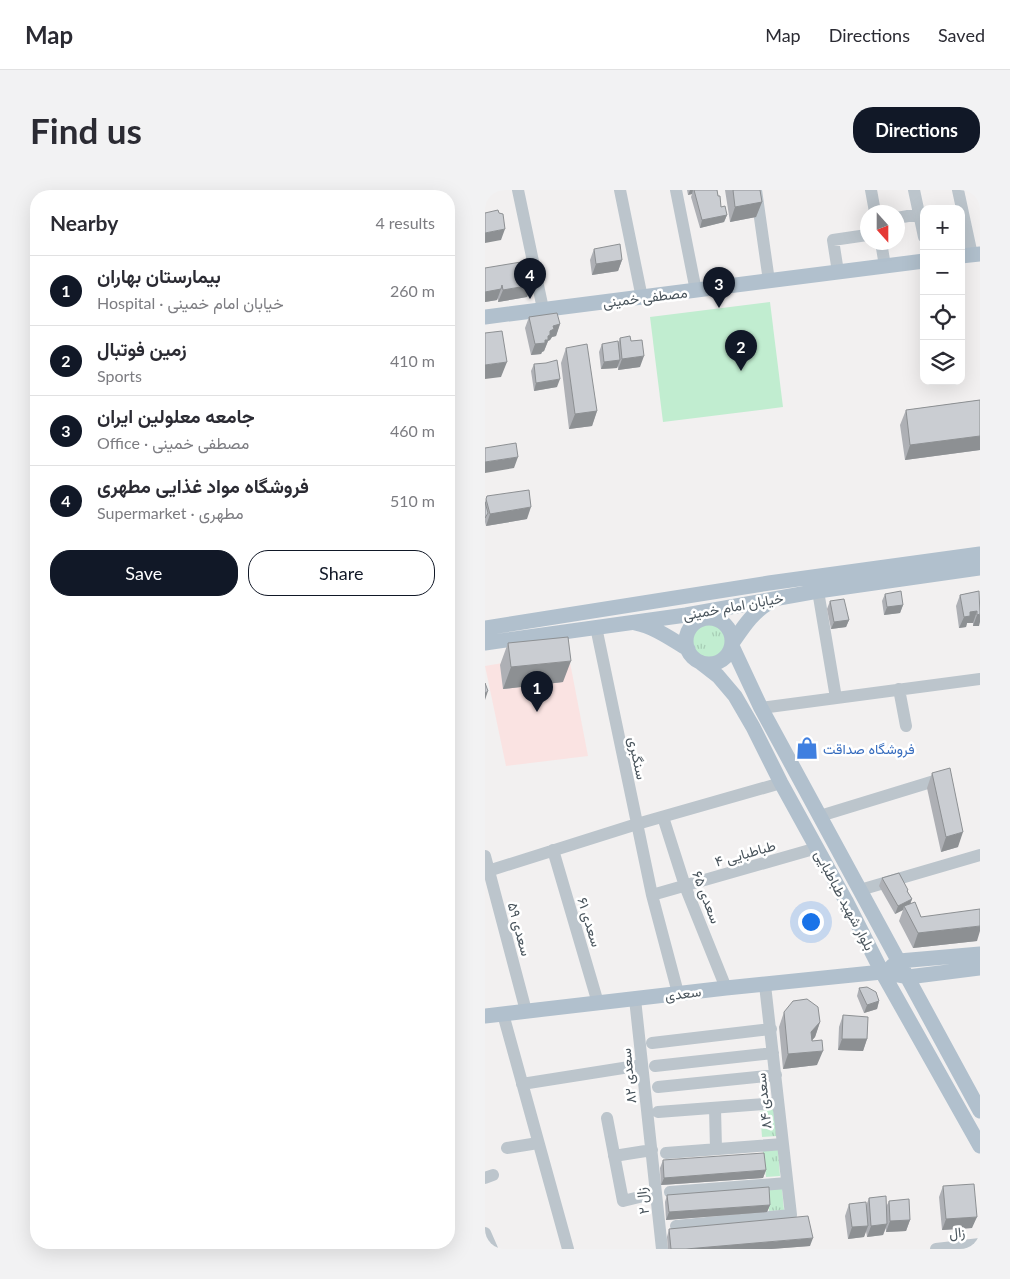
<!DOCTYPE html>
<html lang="en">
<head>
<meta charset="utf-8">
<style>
  :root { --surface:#fff; --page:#f2f2f3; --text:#2b2b33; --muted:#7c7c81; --line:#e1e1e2; --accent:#111827 }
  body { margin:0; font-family:Lato,Vazirmatn,sans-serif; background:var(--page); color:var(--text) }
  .controls { position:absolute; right:15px; top:15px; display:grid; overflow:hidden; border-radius:10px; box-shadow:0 5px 20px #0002 }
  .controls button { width:45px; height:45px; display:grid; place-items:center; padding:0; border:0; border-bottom:1px solid var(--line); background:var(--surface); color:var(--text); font:25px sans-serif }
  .compass { position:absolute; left:375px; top:15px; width:45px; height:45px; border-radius:50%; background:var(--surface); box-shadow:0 5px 20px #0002; rotate:159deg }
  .you { position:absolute; left:325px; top:731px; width:18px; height:18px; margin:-12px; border:4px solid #fff; border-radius:50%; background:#1a73e8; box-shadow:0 0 0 8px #1a73e833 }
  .badge { display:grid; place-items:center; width:32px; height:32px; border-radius:50%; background:var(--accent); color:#fff; font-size:16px; font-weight:700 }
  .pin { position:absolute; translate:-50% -41px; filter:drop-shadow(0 1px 2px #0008) }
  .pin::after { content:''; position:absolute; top:26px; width:18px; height:15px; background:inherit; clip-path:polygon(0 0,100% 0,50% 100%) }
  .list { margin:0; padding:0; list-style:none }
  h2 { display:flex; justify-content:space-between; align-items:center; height:65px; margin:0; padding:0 20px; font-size:21px }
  h2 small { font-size:16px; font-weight:400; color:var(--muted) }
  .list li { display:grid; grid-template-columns:32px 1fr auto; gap:15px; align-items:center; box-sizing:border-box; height:70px; padding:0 20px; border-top:1px solid var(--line) }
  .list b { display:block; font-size:19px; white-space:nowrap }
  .list p { margin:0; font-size:16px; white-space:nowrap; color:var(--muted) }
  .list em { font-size:16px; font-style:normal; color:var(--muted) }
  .actions { display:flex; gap:10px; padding:15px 20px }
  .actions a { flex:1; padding:11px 0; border:1px solid var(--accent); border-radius:20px; text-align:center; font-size:18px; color:var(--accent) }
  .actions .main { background:var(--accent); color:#fff }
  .icon { flex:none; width:28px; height:28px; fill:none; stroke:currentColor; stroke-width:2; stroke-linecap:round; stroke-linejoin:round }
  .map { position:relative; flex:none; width:495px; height:1059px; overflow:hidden; border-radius:20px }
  header { display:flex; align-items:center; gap:30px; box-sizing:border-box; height:70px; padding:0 25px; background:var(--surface); border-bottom:1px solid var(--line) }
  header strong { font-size:24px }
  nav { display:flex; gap:28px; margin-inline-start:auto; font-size:18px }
  .intro { display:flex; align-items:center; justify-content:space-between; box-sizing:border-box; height:120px; padding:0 30px }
  h1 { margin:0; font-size:35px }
  .button { padding:12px 22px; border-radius:20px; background:var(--accent); color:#fff; font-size:18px; font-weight:700 }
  main { display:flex; gap:30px; padding:0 30px }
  aside { flex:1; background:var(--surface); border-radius:20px; box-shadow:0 5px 20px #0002 }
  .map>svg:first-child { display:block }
</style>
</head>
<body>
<header>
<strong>Map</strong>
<nav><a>Map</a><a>Directions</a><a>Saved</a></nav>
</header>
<div class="intro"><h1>Find us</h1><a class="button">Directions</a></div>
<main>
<aside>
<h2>Nearby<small>4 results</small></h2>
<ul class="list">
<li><span class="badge">1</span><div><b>بیمارستان بهاران</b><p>Hospital · خیابان امام خمینی</p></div><em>260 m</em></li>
<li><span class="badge">2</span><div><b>زمین فوتبال</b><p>Sports</p></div><em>410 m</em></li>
<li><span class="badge">3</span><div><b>جامعه معلولین ایران</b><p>Office · مصطفی خمینی</p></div><em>460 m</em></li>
<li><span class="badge">4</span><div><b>فروشگاه مواد غذایی مطهری</b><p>Supermarket · مطهری</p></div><em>510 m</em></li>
</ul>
<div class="actions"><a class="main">Save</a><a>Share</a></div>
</aside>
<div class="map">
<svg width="495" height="1059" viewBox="0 0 495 1059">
  <defs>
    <pattern id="grass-tufts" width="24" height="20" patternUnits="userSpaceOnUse" patternTransform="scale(1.25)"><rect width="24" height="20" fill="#c1edd0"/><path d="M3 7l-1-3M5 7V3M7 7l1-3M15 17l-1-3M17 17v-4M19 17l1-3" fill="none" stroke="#a7cdb5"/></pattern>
  </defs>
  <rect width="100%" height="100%" fill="#f2f0f0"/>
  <!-- medical -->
  <path fill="#fae3e2" d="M83 462 103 566 21 576 0 476Z"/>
  <!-- grass -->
  <path fill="url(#grass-tufts)" d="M207 451a17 17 0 1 1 34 0a17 17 0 1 1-34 0Z
    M289 919 292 946 277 947 275 921Z
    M293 959 295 986 281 987 278 961Z
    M297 998 299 1020 284 1021 282 999Z"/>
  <!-- park -->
  <path fill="#c1edd0" d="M285 112 298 217 178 232 165 127Z"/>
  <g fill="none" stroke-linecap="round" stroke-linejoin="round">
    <!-- minor -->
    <path stroke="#bcc5cc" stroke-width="12" d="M33 0 58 119
      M135 0 157 108
      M191 0 211 101
      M271 0 284 91
      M386 0 390 22
      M429 0 439 47
      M473 0 487 65
      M412 28 434 24
      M396 52 400 76
      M353 82 348 50 382 45
      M333 401 351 508
      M111 437 167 705 193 803
      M414 499 421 536
      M276 518 495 489
      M335 626 459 588
      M178 627 200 696 241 798
      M68 660 113 813
      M0 666 41 821
      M3 681 152 634 296 593
      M375 700 495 665
      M167 705 332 658
      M150 809 177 1059
      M18 824 83 1059
      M167 853 286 839
      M170 876 288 863
      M37 894 157 875
      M173 897 291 885
      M230 918 231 959
      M173 922 293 913
      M122 928 138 1011 171 1003
      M22 958 53 953
      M181 963 298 954
      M129 966 167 960
      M0 988 8 985
      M185 1002 302 993
      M191 1036 306 1025 280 795
      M0 1043 7 1059
      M451 1059 495 1054"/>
    <!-- major -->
    <path stroke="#b1c0cd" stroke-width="15" d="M476 66 495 64
      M0 127 439 71
      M201 451a23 23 0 1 1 46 0a23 23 0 1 1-46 0Z
      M150 433C170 437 186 449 203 459
      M0 438 284 393 495 364
      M248 452C259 436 268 422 285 412
      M0 453 201 425 333 401 495 378
      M247 456 276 518 495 921
      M215 472 233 486 250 506 268 537 296 593 361 711 397 782 495 956
      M407 776 414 771 495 764
      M0 826 241 798 397 782 423 787 495 778"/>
  </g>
  <!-- wall -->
  <path fill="#aeb0b5" d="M202 0H232L236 17 242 25 239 32 215 38 206 7 207 4 203 5Z
    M240 0H275L277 12 271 27 245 32Z
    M109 59 137 70 133 81 107 85 105 70Z
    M0 78 47 95 42 107 13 112V108L12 110 0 112Z
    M44 127 75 134 71 146 67 147 65 150 63 151 59 161 57 162 56 164 46 165 40 138Z
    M135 148 155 177 133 180V176L132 178 116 179 114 162 117 154 133 153Z
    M81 158 112 221 107 236 84 239 76 173Z
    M49 174 72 197 49 201 46 181Z
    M495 210V260L420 270 415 235 421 220Z
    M2 306 42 329 1 336 0 332V312Z
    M494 401V436H488V433H482L481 437 474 438 471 416 475 405Z
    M400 404 418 415 415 423 399 425 397 411Z
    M345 411 364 430 361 437 346 439 342 419Z
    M23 453 78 492 18 499 15 475Z
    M447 583 473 657 456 662 442 598Z
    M397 688 423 700V702L427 709 425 714 436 727 492 751 428 758 414 731 418 720 410 724 394 696Z
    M374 798 394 811 392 819 379 823 372 806Z
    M299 822 335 832 330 847 327 850 332 875 298 879 294 837Z
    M358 825 382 849 378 861 353 860 354 837Z
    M178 970 281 980 278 988 176 995 175 978Z
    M458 996 487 1038 457 1040 454 1007Z
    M182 1005 285 1015 282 1022 181 1030 180 1012Z
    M384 1008 401 1017 404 1011 425 1030 421 1041 401 1042V1038L398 1045 382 1047 381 1041 379 1047 363 1049 360 1026 364 1014 381 1016Z
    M184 1039 325 1056 286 1059H183L182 1047Z"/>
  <!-- shaded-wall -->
  <path fill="#8d9093" d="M205 0H208L207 4 203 5Z
    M277 12 271 27 245 32 250 17Z
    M242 25 239 32 215 38 217 30Z
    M20 39 16 50 0 53V43Z
    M137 70 133 81 107 85 111 74Z
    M47 95 42 107 13 112 18 100Z
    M16 99 12 110 0 112V102Z
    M75 134 71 146 67 147 65 150 63 151 59 161 57 162 56 164 46 165 50 154 68 136Z
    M159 166 155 177 133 180 137 169Z
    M135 170 132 178 116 179 119 172Z
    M22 172 16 187 0 189V175Z
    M75 189 72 197 49 201 51 193Z
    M112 221 107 236 84 239 90 224Z
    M495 246V260L420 270 425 255Z
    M33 267 29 278 0 283V272Z
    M46 317 42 329 1 336 5 324Z
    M418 415 415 423 399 425 402 417Z
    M492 421 488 433H482L481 437 474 438 479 427 485 422Z
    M495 424V432L494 436H488L492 425Z
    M364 430 361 437 346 439 349 432Z
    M86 471 78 492 18 499 26 477Z
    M3 501 0 510V503Z
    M478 642 473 657 456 662 461 647Z
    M427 709 424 717 419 716 418 720 410 724 413 716Z
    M495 736V741L492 751 428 758 433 743Z
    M394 811 392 819 379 823 382 815Z
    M335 832 330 847 321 857 326 842Z
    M357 849H382L378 861 353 860Z
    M338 861 332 875 298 879 303 864Z
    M281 980 278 988 176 995 179 988Z
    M285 1015 282 1022 181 1030 184 1022Z
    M492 1027 487 1038 457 1040 461 1029Z
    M425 1030 421 1041 401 1042 405 1031Z
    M402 1034 398 1045 382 1047 386 1036Z
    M383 1036 379 1047 363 1049 367 1037Z
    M328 1048 325 1056 286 1059H201Z"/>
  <!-- building -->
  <path fill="#cacdd2" stroke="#8d9093" d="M209 0H232L233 6H235L236 17 240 16 242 25 217 30Z
    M248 0H275L277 12 250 17Z
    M13 20 14 23 18 24 20 39 0 43V23Z
    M135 54 137 70 111 74 109 59Z
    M42 71 47 95 18 100 17 95 16 99 0 102V78Z
    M72 123 75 134 68 136 69 139 65 141V145L63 146V150H60V153L50 154 44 127Z
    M17 141 22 172 0 175V143Z
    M145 146 146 151 157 150 159 166 137 169 135 148Z
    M133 151 135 170 119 172 117 154Z
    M102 154 112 221 90 224 81 158Z
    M72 170 75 189 51 193 49 174 61 173Z
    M495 210V246L425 255 421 220Z
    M31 253 33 267 0 272V258Z
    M44 300 46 317 5 324 1 309 2 306Z
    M0 312 3 323 0 328Z
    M416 401 418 415 402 417 400 404Z
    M494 401 495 424 492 425V421L485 422V426L479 427 475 405Z
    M359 409 364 430 349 432 345 411Z
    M83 447 86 471 26 477 23 453Z
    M0 493 3 501 0 503Z
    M465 578 478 642 461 647 447 583Z
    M414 683 423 700 422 701 427 709 413 716 397 688Z
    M430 712 436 727 495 719V736L433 743 419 716Z
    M382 797 391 802 394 811 382 815 374 798Z
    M322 809 333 817 335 832 326 842 327 851 337 850 338 861 303 864 299 822 308 811Z
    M358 825 383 827 382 849H357Z
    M279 963 281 980 179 988 178 970Z
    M489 994 492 1027 461 1029 458 996Z
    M284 997 285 1015 184 1022 182 1005Z
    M401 1006 402 1034 386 1036 384 1008Z
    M424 1009 425 1030 405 1031 404 1011Z
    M381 1012 383 1036 367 1037 364 1014Z
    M323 1026 328 1048 201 1059H186L184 1039Z"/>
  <!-- icons -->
  <defs>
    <symbol id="shop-bare" viewBox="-9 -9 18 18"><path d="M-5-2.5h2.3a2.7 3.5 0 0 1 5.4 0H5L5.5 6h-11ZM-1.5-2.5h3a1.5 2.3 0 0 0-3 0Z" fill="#3f7fe0" stroke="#fff" stroke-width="2.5" paint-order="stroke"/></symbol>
  </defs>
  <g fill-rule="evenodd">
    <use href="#shop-bare" x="306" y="542" width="32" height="32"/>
  </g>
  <g text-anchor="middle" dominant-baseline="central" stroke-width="5" stroke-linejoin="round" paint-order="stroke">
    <!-- street labels -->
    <g font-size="14" fill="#49545c" stroke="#fff">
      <text transform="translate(160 107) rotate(-7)">مصطفی خمینی</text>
      <text transform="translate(248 416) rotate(-10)">خیابان امام خمینی</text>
      <text transform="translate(153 568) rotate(78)">سنگبری</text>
      <text transform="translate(260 663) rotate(-16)">طباطبایی ۴</text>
      <text transform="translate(222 707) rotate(69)">سعدی ۶۵</text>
      <text transform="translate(360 710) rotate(62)">بلوار شهید طباطبایی</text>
      <text transform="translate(105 732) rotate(73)">سعدی ۶۱</text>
      <text transform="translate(35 739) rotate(75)">سعدی ۵۹</text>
      <text transform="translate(198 803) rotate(-7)">سعدی</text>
      <text transform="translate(143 886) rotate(-96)">سعدی ۸۲</text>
      <text transform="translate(278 911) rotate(-96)">سعدی ۸۴</text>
      <text transform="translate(157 1011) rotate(-96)">زال ۲</text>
      <text transform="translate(472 1042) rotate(-6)">زال</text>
    </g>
    <!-- shop labels -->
    <g font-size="14" fill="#366cbe" stroke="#fff" text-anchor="start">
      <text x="338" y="558">فروشگاه صداقت</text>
    </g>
  </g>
</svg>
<div class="controls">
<button>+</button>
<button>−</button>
<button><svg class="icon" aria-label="locate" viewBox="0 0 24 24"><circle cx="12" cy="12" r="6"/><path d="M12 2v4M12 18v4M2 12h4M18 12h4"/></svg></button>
<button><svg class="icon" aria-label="layers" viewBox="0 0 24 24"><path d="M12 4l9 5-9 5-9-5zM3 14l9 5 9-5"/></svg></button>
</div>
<svg class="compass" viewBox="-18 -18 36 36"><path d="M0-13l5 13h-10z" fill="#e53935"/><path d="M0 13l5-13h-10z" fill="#7c7c81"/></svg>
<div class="you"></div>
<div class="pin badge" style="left:52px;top:522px">1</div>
<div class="pin badge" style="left:256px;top:181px">2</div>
<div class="pin badge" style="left:234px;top:118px">3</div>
<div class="pin badge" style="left:45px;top:109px">4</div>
</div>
</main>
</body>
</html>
